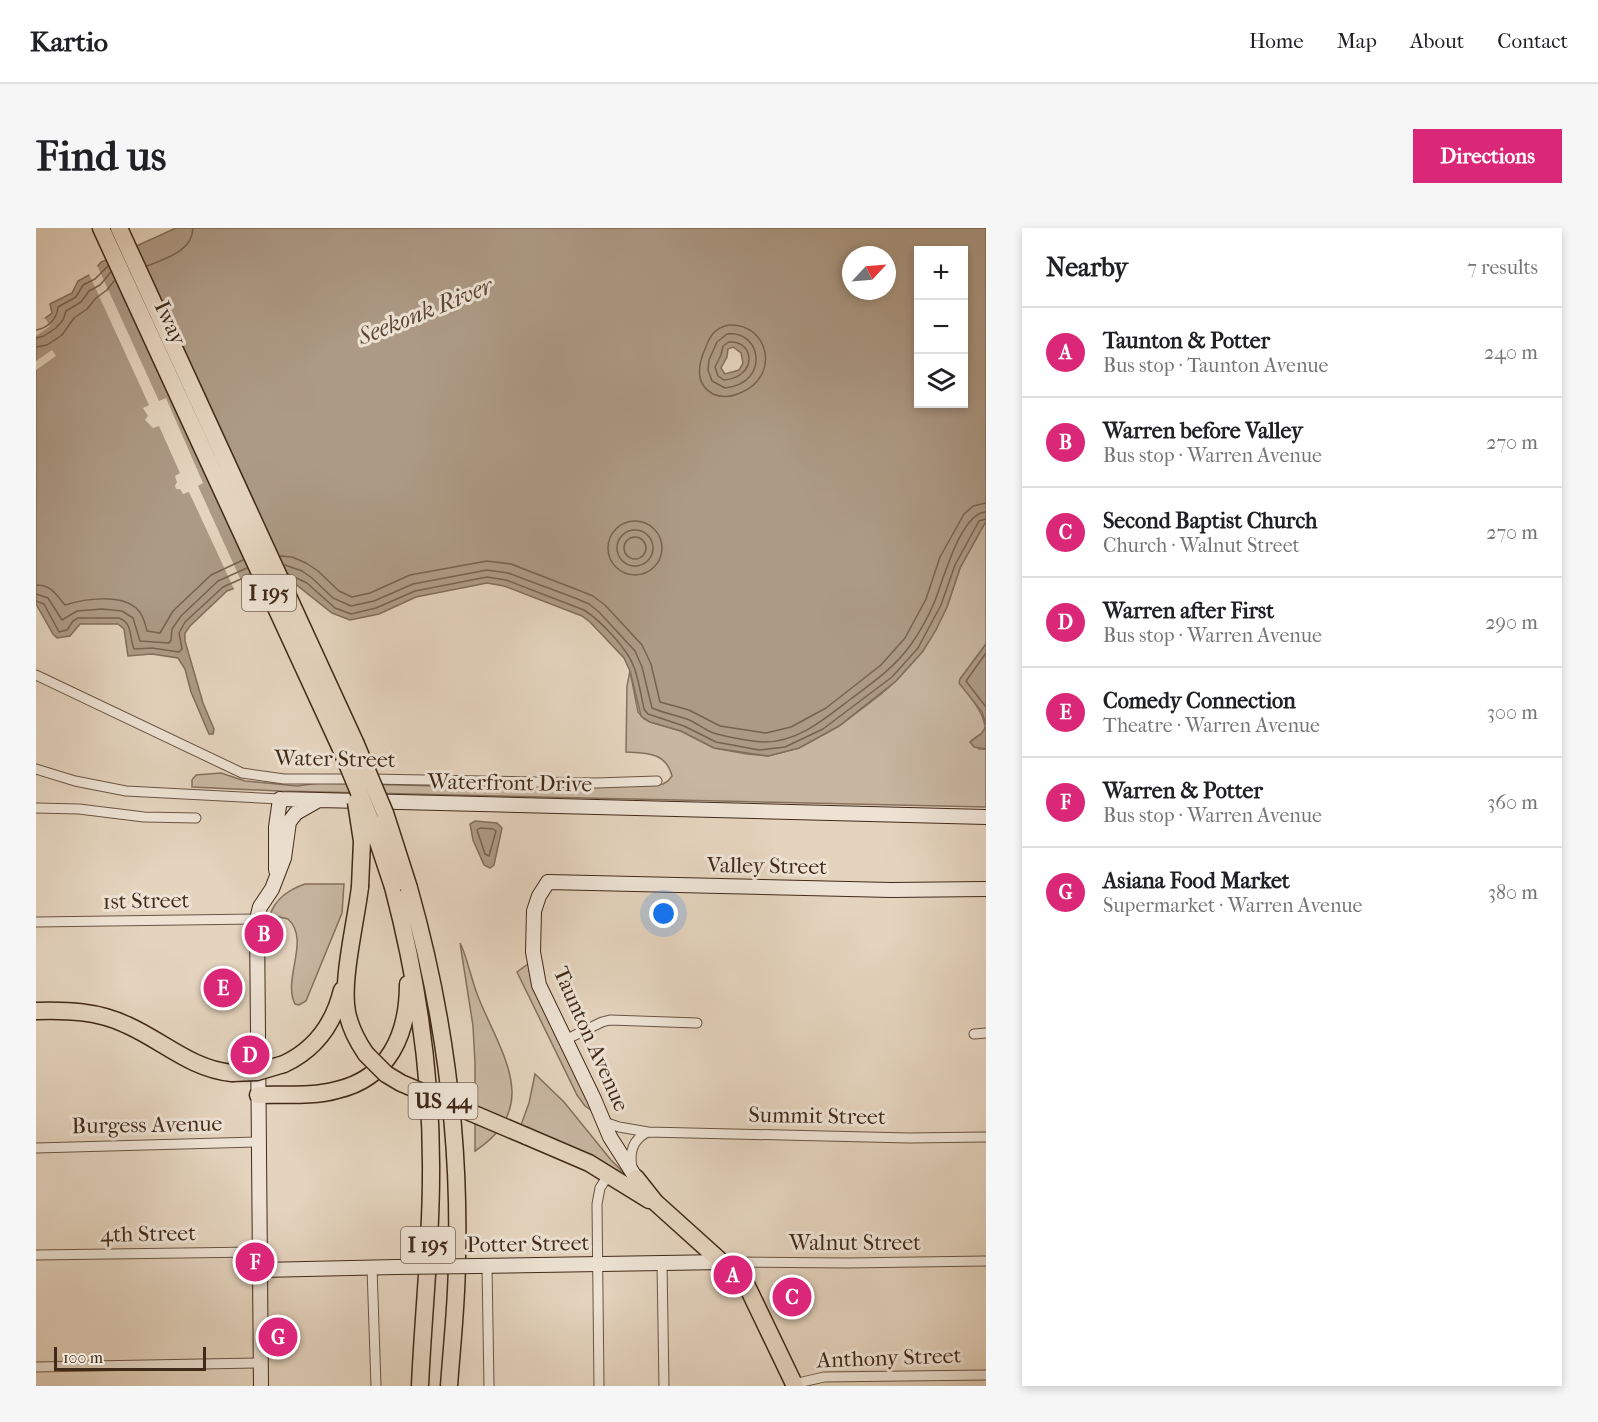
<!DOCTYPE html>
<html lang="en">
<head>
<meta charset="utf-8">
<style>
  :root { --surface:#fff; --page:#f6f6f6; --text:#202124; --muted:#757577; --line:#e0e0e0; --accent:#db2777 }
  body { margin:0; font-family:"IM FELL French Canon",serif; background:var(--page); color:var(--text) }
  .controls { position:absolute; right:18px; top:18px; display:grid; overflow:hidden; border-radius:0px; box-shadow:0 3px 9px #0003 }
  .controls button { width:54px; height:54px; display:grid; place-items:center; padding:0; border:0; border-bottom:2px solid var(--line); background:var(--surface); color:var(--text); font:30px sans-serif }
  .compass { position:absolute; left:806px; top:18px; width:54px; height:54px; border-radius:50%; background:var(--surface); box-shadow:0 3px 9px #0003; rotate:64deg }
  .scale { position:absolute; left:18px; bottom:15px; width:152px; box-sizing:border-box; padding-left:6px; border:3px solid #422a19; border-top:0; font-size:16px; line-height:21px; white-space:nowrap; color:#422a19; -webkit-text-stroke:4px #ede2d4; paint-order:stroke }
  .you { position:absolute; left:628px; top:686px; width:21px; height:21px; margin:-15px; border:4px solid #fff; border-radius:50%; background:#1a73e8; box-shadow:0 0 0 9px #1a73e833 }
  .badge { display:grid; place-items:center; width:39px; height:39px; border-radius:50%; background:var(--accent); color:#fff; font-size:20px; font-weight:700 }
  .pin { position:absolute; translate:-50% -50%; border:3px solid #fff; box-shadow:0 2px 6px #0006 }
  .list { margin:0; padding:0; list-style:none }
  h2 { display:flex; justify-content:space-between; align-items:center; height:78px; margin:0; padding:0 24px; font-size:26px }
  h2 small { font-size:20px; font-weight:400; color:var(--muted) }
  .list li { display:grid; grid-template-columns:39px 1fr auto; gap:18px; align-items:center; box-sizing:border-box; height:90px; padding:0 24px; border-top:2px solid var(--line) }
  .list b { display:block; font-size:22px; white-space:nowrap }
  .list p { margin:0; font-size:20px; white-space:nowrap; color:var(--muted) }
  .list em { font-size:20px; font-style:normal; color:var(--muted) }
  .icon { flex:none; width:33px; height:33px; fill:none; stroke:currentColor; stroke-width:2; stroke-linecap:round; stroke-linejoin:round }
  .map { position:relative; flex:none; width:950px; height:1158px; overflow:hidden; border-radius:0px }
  header { display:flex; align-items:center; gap:36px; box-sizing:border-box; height:84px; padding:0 30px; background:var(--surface); border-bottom:2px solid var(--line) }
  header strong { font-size:28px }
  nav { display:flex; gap:33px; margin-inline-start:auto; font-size:21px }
  .intro { display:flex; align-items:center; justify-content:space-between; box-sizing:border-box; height:144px; padding:0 36px }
  h1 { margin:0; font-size:42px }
  .button { padding:15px 27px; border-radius:0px; background:var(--accent); color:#fff; font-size:21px; font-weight:700 }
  main { display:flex; gap:36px; padding:0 36px }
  aside { flex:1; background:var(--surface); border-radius:0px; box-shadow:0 3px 9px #0003 }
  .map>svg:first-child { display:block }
</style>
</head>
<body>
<header>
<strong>Kartio</strong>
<nav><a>Home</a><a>Map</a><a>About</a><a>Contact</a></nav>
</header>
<div class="intro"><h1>Find us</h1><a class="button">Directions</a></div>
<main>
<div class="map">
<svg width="950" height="1158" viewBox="0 0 950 1158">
  <rect width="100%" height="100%" fill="#e4d3bd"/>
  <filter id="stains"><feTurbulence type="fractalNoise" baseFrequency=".00333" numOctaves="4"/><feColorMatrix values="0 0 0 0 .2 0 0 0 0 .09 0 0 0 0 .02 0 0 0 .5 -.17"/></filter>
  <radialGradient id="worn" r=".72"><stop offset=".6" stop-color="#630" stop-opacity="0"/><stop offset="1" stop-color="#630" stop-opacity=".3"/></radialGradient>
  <!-- green -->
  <path fill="#c8b6a1" stroke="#85705d" stroke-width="1.5" d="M950 293V416L924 451C931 469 950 483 949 503L936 512 943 521H950V579L243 563 156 559V552L160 547 185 545 209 553 261 558 283 555 530 561 627 556 632 553 636 548C630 524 610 525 590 524L591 458 594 443 602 484 608 491 614 494 645 503 678 520 711 526 732 528 763 520 803 498 844 467 860 453 887 423 911 379 924 340Z
    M269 656H308L306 685 270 773 263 777 259 776C246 751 275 712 252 691L234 687C239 671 254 661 269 656Z
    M424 715C431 728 436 755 443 771 466 827 506 879 439 923V835L437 798Z
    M492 736 498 758 558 884 549 878 541 867 481 744Z
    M499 846 528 874 575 932 588 945 587 947 485 897 493 875Z"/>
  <!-- water -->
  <path fill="#ad9a85" stroke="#826d5a" stroke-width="1.5" fill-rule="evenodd" d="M140 0H950V293L924 340 911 379 900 402 887 423 860 453 803 498 763 520 732 528 678 520 645 503 614 494 605 488 594 443 588 430 554 394 546 388 468 358 451 355 380 369 343 386 314 392 296 385 258 355 250 351H224L191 363 154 398 149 405V413L167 475 178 501 177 506H173L155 464 149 441 142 430 116 426 92 428 88 401 82 396H44L34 408 21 410 17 406 0 376V97L16 85 14 76 36 65 42 53 55 46 65 34ZM882 22H927V176H882ZM815 27H851V63H815ZM697 119 705 125 707 135 703 142 689 146 685 140 691 129 692 121Z
    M950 416V497L946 484 923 455 924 451Z
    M950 499V521L938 519 934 514 945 506Z
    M439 593 461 595 466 600 458 637 454 640 448 637 437 612 434 596Z"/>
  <!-- pier -->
  <path fill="#e4d3bd" d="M60 35 123 173 130 170 167 255 162 258 208 359 199 363 153 264 147 266 144 261H140L139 258 141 254 139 248 144 245 123 198 117 200 109 192 112 188 107 180 113 177 52 44Z
    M9 90 14 98 0 108V94Z
    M16 122 20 128 0 142V133Z"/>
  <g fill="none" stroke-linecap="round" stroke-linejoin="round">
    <!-- shore -->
    <path stroke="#78624f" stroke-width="1.5" d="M111 38C130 30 156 24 157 0
      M693 97C733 95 745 149 704 165 695 169 686 170 677 166 659 156 662 137 669 121 674 108 678 100 693 97Z
      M0 102C12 100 21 91 22 79L40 69 47 57 59 51 72 38
      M691 106C725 101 735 155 689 160L676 153 672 142 673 132 681 114Z
      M0 110 8 108 20 100 27 92 30 83 45 74 53 63 64 57 75 44
      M693 114C719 112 722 149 688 152L682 148 679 139 685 127 687 118Z
      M0 119 11 117 26 107 38 90 51 81 60 70 71 62 78 53
      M572 320a27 27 0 1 1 54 0a27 27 0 1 1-54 0Z
      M581 320a18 18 0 1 1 36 0a18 18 0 1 1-36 0Z
      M588 320a11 11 0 1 1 22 0a11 11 0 1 1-22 0Z
      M244 328 256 329 270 335 282 343 303 363 316 369 334 365 374 347 451 333 475 336 542 362 557 368 569 377 606 417 615 436 624 474 653 482 684 498 730 505 755 499 790 480 845 437 869 410 890 371 904 329 928 286 937 278 950 275
      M249 337 266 343 276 350 297 370 315 378 338 373 377 356 451 342 472 345 539 370 553 376 563 384 599 423 606 439 616 480C627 485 640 487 651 491 660 495 667 500 675 504 684 508 718 514 729 514 763 514 791 489 816 470 839 453 860 438 876 415 885 402 892 389 898 375 907 354 924 285 950 284
      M252 346 271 355 299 380 315 386 340 380 379 363 451 349 470 352 548 382C565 393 591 420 598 439 603 452 605 468 608 481L612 486 648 498 680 514 723 522 749 519 787 501 856 449 882 420 905 377 919 337 943 293 950 291
      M0 357C16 357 20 367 29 377 48 371 86 365 102 382 108 388 109 396 111 403L124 405 137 383 175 347 207 332
      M0 366 12 370 26 392 41 383 66 381 86 383 97 390 104 413 133 415 135 412 136 401 145 388 182 353 211 340
      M0 373 8 376 23 404 31 402 37 393 42 390H83C97 395 93 409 98 421L116 420 143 424 146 421 143 405 149 394 187 359 214 347
      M950 425 930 453 950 479
      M444 600 457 601 460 603 453 628 449 626 441 602Z"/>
    <defs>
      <path id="street" d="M0 447 206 545 248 551H320
        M0 541 39 553 90 563 244 571
        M334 551 560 555 621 553
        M0 580 43 581 108 589 160 590
        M0 694 221 691
        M938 806 950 805
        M529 812 566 794 574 792 661 795
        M568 894 583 899 612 904 873 910 950 909
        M0 920 223 914
        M596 939C593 924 597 911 612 904
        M0 1027 225 1024
        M688 1034 812 1035 950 1033
        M626 1035 628 1158
        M451 1038 453 1158
        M336 1040 340 1158
        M0 1139 225 1135
        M758 1156 788 1149 950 1147
        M563 1158 561 976 564 960 573 946"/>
      <path id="secondary" d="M244 571 950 589
        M240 642V599L244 571
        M600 950 574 909 558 871 503 757 497 724 498 683 503 668 512 654 855 662 950 661
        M441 1038 688 1034
        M225 1042 360 1039
        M225 1158 221 691 224 679 236 661 248 630 253 594 260 585 281 573"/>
      <path id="highway" d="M65 0 305 521
        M83 0 319 514
        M324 659C320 693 305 753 311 784 314 799 321 813 330 826
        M357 659C382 754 396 850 395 948 395 1018 387 1088 384 1158
        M373 660C407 780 424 905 421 1030 421 1073 416 1115 413 1158
        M0 783C31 782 62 783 91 797 127 813 155 841 196 845
        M248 836C280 821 298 795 306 762
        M222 867C248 866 276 869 301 862 353 850 372 806 372 756
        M490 908 553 935 613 972
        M600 950 619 974 710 1056 759 1158"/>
    </defs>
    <!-- street casing -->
    <use href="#street" stroke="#6a5442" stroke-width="11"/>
    <!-- secondary casing -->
    <use href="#secondary" stroke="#422a19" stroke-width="16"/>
    <!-- highway casing -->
    <use href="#highway" stroke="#422a19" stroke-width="19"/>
    <!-- street -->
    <use href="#street" stroke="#ede2d4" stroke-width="9"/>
    <!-- secondary -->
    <use href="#secondary" stroke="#ede2d4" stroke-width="14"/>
    <!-- highway -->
    <use href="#highway" stroke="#e4d3bd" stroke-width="16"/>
    <defs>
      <path id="secondary-bridge" d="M360 1039 441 1038"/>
      <path id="highway-bridge" d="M319 514 349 585 373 660
        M305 521 336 596 357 659
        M320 574 326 613 324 659
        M330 826 350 846 365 855 490 908
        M196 845 221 844 248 836"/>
    </defs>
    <!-- secondary-bridge casing -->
    <use href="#secondary-bridge" stroke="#422a19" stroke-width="16" stroke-linecap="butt"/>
    <!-- highway-bridge casing -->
    <use href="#highway-bridge" stroke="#422a19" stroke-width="19" stroke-linecap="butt"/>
    <!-- secondary-bridge -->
    <use href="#secondary-bridge" stroke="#ede2d4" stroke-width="14"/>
    <!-- highway-bridge -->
    <use href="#highway-bridge" stroke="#e4d3bd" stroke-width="16"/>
  </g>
  <g text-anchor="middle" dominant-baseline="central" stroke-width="6" stroke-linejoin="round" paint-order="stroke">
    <!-- shield labels -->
    <g fill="#ede2d4" stroke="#756151" stroke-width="1.5">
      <rect x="206" y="347" width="54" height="36" rx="4.5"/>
      <rect x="372.5" y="855" width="69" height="36" rx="4.5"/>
      <rect x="365" y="999" width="54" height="36" rx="4.5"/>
    </g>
    <g font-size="21" font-weight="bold" fill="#422a19">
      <text x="233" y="365">I 195</text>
      <text x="407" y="873">US 44</text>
      <text x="392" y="1017">I 195</text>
    </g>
    <!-- street labels -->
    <g font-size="22" fill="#422a19" stroke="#ede2d4">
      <text transform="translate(134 95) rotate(65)">Iway</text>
      <text transform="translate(299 531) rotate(1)">Water Street</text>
      <text transform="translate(474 555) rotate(1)">Waterfront Drive</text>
      <text transform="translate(731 638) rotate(1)">Valley Street</text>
      <text transform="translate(110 673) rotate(-1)">1st Street</text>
      <text transform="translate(555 811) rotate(66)">Taunton Avenue</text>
      <text transform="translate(781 888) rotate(1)">Summit Street</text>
      <text transform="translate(111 897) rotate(-1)">Burgess Avenue</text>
      <text transform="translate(112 1006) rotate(-1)">4th Street</text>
      <text x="819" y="1015">Walnut Street</text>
      <text transform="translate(492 1016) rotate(-1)">Potter Street</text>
      <text transform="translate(853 1130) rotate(-2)">Anthony Street</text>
    </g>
    <!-- water labels -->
    <g font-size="24" font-style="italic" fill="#5d4634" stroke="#ede2d4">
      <text transform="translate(389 83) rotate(-22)">Seekonk River</text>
    </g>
  </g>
  <rect width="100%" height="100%" filter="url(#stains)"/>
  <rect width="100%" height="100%" fill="url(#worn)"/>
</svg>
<div class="controls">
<button>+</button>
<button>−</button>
<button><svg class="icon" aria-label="layers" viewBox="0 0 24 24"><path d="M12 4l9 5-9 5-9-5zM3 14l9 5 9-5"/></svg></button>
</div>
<svg class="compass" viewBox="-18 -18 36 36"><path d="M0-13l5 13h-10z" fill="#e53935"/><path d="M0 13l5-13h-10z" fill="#757577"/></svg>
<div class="scale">100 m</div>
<div class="you"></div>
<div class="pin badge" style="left:697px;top:1047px">A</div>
<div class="pin badge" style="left:228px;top:706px">B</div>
<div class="pin badge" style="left:756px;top:1069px">C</div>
<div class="pin badge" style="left:214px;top:827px">D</div>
<div class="pin badge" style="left:187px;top:760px">E</div>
<div class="pin badge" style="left:219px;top:1034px">F</div>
<div class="pin badge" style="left:242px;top:1109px">G</div>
</div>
<aside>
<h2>Nearby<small>7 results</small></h2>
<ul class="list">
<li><span class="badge">A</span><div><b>Taunton &amp; Potter</b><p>Bus stop · Taunton Avenue</p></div><em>240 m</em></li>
<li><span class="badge">B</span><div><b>Warren before Valley</b><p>Bus stop · Warren Avenue</p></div><em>270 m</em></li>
<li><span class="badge">C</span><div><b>Second Baptist Church</b><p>Church · Walnut Street</p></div><em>270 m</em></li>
<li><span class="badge">D</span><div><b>Warren after First</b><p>Bus stop · Warren Avenue</p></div><em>290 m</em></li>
<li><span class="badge">E</span><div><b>Comedy Connection</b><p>Theatre · Warren Avenue</p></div><em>300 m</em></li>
<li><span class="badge">F</span><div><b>Warren &amp; Potter</b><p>Bus stop · Warren Avenue</p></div><em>360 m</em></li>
<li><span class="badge">G</span><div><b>Asiana Food Market</b><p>Supermarket · Warren Avenue</p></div><em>380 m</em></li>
</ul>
</aside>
</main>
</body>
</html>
